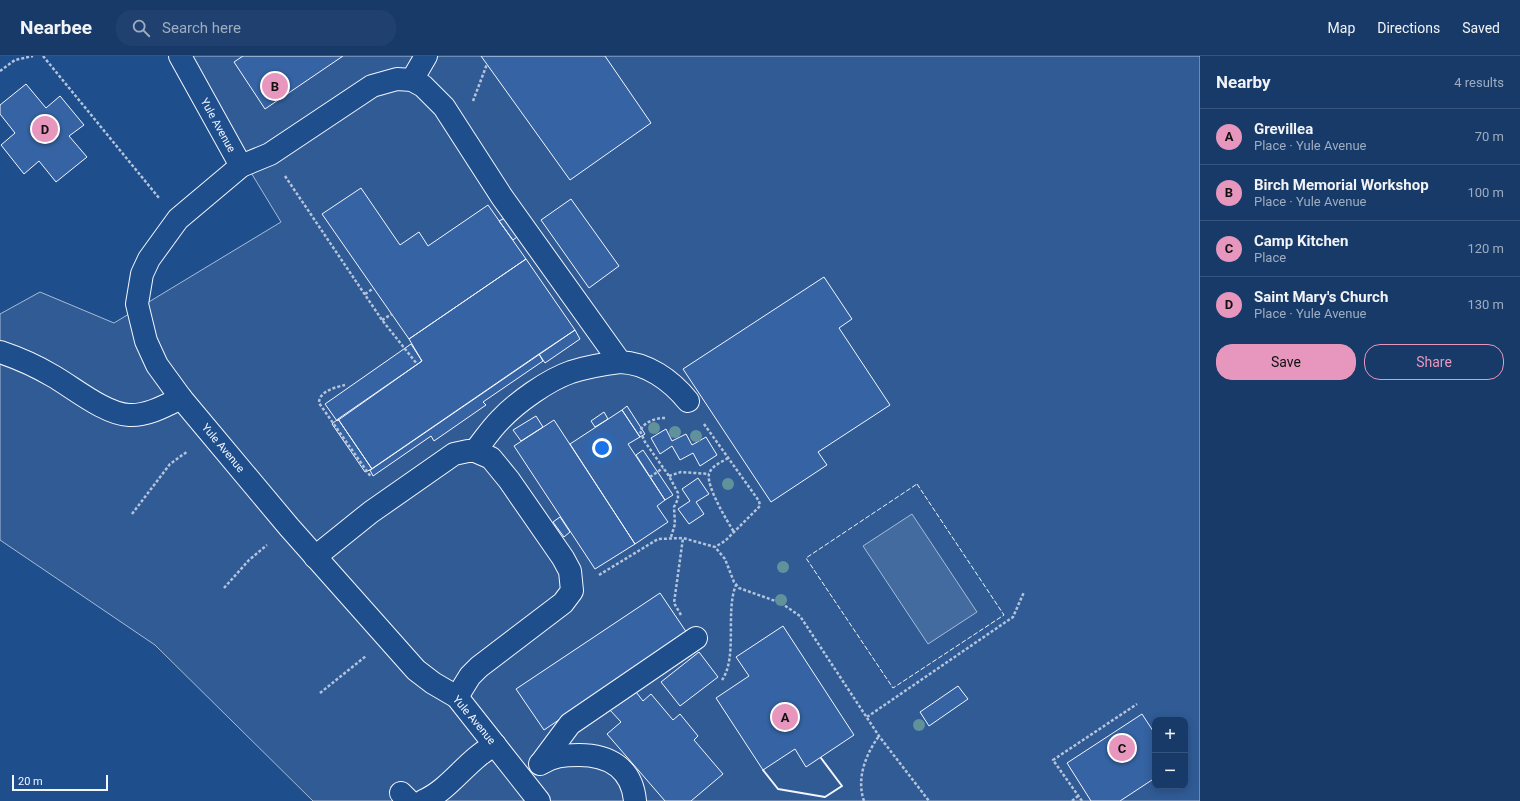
<!DOCTYPE html>
<html lang="en">
<head>
<meta charset="utf-8">
<style>
  :root { --surface:#173a69; --page:#20416f; --text:#f1f3f6; --muted:#9eadc0; --line:#36547d; --accent:#e797bd }
  body { margin:0; font-family:Roboto,sans-serif; background:var(--page); color:var(--text) }
  .controls { position:absolute; right:12px; bottom:12px; display:grid; overflow:hidden; border-radius:8px; box-shadow:0 2px 10px #0003 }
  .controls button { width:36px; height:36px; display:grid; place-items:center; padding:0; border:0; border-bottom:1px solid var(--line); background:var(--surface); color:var(--text); font:20px sans-serif }
  .scale { position:absolute; left:12px; bottom:10px; width:96px; box-sizing:border-box; padding-left:4px; border:2px solid #f2f6ff; border-top:0; font-size:11px; line-height:14px; white-space:nowrap; color:#f2f6ff; -webkit-text-stroke:3px #1f4e8c; paint-order:stroke }
  .you { position:absolute; left:602px; top:392px; width:14px; height:14px; margin:-10px; border:3px solid #fff; border-radius:50%; background:#1a73e8; box-shadow:0 0 0 6px #1a73e833 }
  .badge { display:grid; place-items:center; width:26px; height:26px; border-radius:50%; background:var(--accent); color:#111; font-size:13px; font-weight:700 }
  .pin { position:absolute; translate:-50% -50%; border:2px solid #fff; box-shadow:0 1px 4px #0006 }
  .list { margin:0; padding:0; list-style:none }
  h2 { display:flex; justify-content:space-between; align-items:center; height:52px; margin:0; padding:0 16px; font-size:17px }
  h2 small { font-size:13px; font-weight:400; color:var(--muted) }
  .list li { display:grid; grid-template-columns:26px 1fr auto; gap:12px; align-items:center; box-sizing:border-box; height:56px; padding:0 16px; border-top:1px solid var(--line) }
  .list b { display:block; font-size:15px; white-space:nowrap }
  .list p { margin:0; font-size:13px; white-space:nowrap; color:var(--muted) }
  .list em { font-size:13px; font-style:normal; color:var(--muted) }
  .actions { display:flex; gap:8px; padding:12px 16px }
  .actions a { flex:1; padding:9px 0; border:1px solid var(--accent); border-radius:16px; text-align:center; font-size:14px; color:var(--accent) }
  .actions .main { background:var(--accent); color:#111 }
  .icon { flex:none; width:22px; height:22px; fill:none; stroke:currentColor; stroke-width:2; stroke-linecap:round; stroke-linejoin:round }
  .map { position:relative; flex:none; width:1200px; height:745px; overflow:hidden }
  header { display:flex; align-items:center; gap:24px; box-sizing:border-box; height:56px; padding:0 20px; background:var(--surface); border-bottom:1px solid var(--line) }
  header strong { font-size:19px }
  nav { display:flex; gap:22px; margin-inline-start:auto; font-size:14px }
  .search { width:280px; height:36px; background:var(--page); display:flex; align-items:center; gap:10px; box-sizing:border-box; padding:0 14px; border-radius:16px; color:var(--muted); font-size:15px }
  main { display:flex }
  aside { flex:1; background:var(--surface) }
  .map>svg:first-child { display:block }
</style>
</head>
<body>
<header>
<strong>Nearbee</strong>
<div class="search"><svg class="icon" aria-label="search" viewBox="0 0 24 24"><circle cx="10" cy="10" r="6"/><path d="M15 15l6 6"/></svg>Search here</div>
<nav><a>Map</a><a>Directions</a><a>Saved</a></nav>
</header>
<main>
<div class="map">
<svg width="1200" height="745" viewBox="0 0 1200 745">
  <rect width="100%" height="100%" fill="#1f4e8c"/>
  <!-- built -->
  <path fill="#305b95" stroke="#a8bbd7" fill-rule="evenodd" d="M180 0H1200V745H313L155 589 0 484V258L40 236 114 267 281 166ZM1155 664H1185V730H1155Z"/>
  <!-- water -->
  <path fill="#446ba0" stroke="#a8bbd7" d="M912 458 977 556 928 588 863 490Z"/>
  <!-- building -->
  <path fill="#3563a3" stroke="#f2f6ff" d="M243 0H343L265 53 234 6Z
    M481 0H605L651 67 570 124Z
    M26 28 46 52 60 40 84 69 69 80 87 101 56 126 39 105 24 118 1 89 15 77 0 58V49Z
    M361 132 400 189 419 176 428 190 488 149 526 203 409 283 322 158Z
    M571 143 619 210 589 232 541 164Z
    M505 162 517 181 513 184 499 165Z
    M526 203 575 274 372 413 338 363 422 305 409 283Z
    M824 221 852 263 839 272 890 349 818 396 827 409 771 446 683 313Z
    M575 274 580 283 545 307 539 298Z
    M411 288 422 305 337 365 325 348Z
    M539 298 543 305 483 346 486 349 434 385 431 380 373 420 370 414Z
    M627 350 645 378 640 381 622 354Z
    M622 354 640 381 628 388 665 444 657 450 668 466 635 488 570 388Z
    M604 356 608 363 595 371 591 365Z
    M536 360 543 371 521 385 513 374Z
    M338 363 372 413 365 416 332 368Z
    M554 364 635 488 595 513 514 390Z
    M666 373 672 385 686 378 692 389 706 381 717 399 700 410 693 397 680 404 672 390 660 398 651 382Z
    M643 394 673 439 665 444 636 399Z
    M698 422 709 438 696 446 704 458 689 468 678 453 690 445 682 433Z
    M560 461 570 476 564 481 553 466Z
    M660 537 687 577 544 674 516 633Z
    M783 570 854 679 806 711 795 693 763 714 716 642 749 620 736 601Z
    M699 596 718 621 680 650 661 626Z
    M958 630 968 643 929 670 920 656Z
    M633 632 643 645 651 638 673 664 680 658 698 680 694 684 723 718 691 745H665L607 678 621 666 609 653Z
    M1142 658 1155 678V722L1120 745H1091L1067 707Z"/>
  <g fill="none" stroke-linecap="round" stroke-linejoin="round">
    <defs>
      <g id="minor">
        <path id="s1" d="M180 0 241 110"/>
        <path d="M412 24 426 0"/>
        <path d="M0 296C18 302 36 310 53 320 74 332 105 358 129 359 147 360 165 350 181 342"/>
        <path d="M475 395C483 385 491 373 500 364 517 346 548 324 571 316 587 311 603 308 620 306"/>
        <path d="M315 501 371 456 454 398 468 395H475L491 402 509 424 563 502 570 515 572 535 563 547 479 611 470 620 457 641"/>
        <path d="M541 707 570 668 696 582"/>
        <path d="M540 708C552 700 564 699 579 699 609 699 632 712 635 745"/>
        <path d="M401 737 409 745"/>
        <path d="M423 745C451 733 467 703 495 689"/>
        <path d="M539 745 457 641 433 627 416 614 289 471 181 342 157 309 146 285 137 248 142 218 149 203 178 163 241 110 270 98 372 30 397 23 412 24 423 30 444 51 502 141 620 306C647 307 671 324 688 345"/>
      </g>
    </defs>
    <!-- minor casing -->
    <use href="#minor" stroke="#f2f6ff" stroke-width="24"/>
    <!-- path -->
    <path stroke="#b3c4dc" stroke-width="2.5" stroke-dasharray="3 2" stroke-linecap="butt" d="M43 0 159 142
      M0 15 15 4 33 0
      M473 45 487 8
      M285 120 382 264 417 308
      M365 238 374 232
      M382 264 392 258
      M345 329C336 331 319 335 319 347L371 421
      M665 362C655 362 644 366 640 375L645 386 669 420 678 437V443L674 451 675 468 671 481
      M704 368 759 445 760 450 725 485 715 491
      M728 402C722 406 711 410 709 418 706 430 727 465 734 476
      M669 420 681 416 709 418
      M650 421 663 412
      M132 458 170 408 188 395
      M599 519 658 483 683 482 715 491 725 503 734 526 739 532 781 547 800 560 879 680 929 745
      M224 532 249 504 267 489
      M681 559 674 547 683 482
      M722 624C738 601 725 555 736 529
      M320 637 366 600
      M867 661 1013 561 1024 536
      M864 745C856 722 866 698 879 680
      M1072 745 1078 740
      M1082 745 1053 704 1137 648"/>
    <!-- minor -->
    <use href="#minor" stroke="#1f4e8c" stroke-width="22"/>
    <!-- fence -->
    <path stroke="#f2f6ff" stroke-width="1" stroke-dasharray="5 2" stroke-linecap="butt" d="M917 428 1004 559 893 632 806 502Z"/>
    <!-- wall -->
    <path stroke="#f2f6ff" stroke-width="2" d="M763 714 778 733 825 741 842 730 821 702"/>
  </g>
  <!-- trees -->
  <g fill="#61919a">
    <circle cx="654" cy="372" r="6"/>
    <circle cx="675" cy="376" r="6"/>
    <circle cx="696" cy="380" r="6"/>
    <circle cx="728" cy="428" r="6"/>
    <circle cx="783" cy="511" r="6"/>
    <circle cx="781" cy="544" r="6"/>
    <circle cx="919" cy="669" r="6"/>
  </g>
  <g text-anchor="middle" dominant-baseline="central" stroke-width="3" stroke-linejoin="round" paint-order="stroke">
    <!-- street labels -->
    <g font-size="11" fill="#f2f6ff" stroke="#1f4e8c">
      <text stroke="none"><textPath href="#s1" startOffset="79">Yule Avenue</textPath></text>
      <text transform="translate(223 392) rotate(50)">Yule Avenue</text>
      <text transform="translate(474 664) rotate(50)">Yule Avenue</text>
    </g>
  </g>
</svg>
<div class="controls">
<button>+</button>
<button>−</button>
</div>
<div class="scale">20 m</div>
<div class="you"></div>
<div class="pin badge" style="left:785px;top:661px">A</div>
<div class="pin badge" style="left:275px;top:30px">B</div>
<div class="pin badge" style="left:1122px;top:692px">C</div>
<div class="pin badge" style="left:45px;top:73px">D</div>
</div>
<aside>
<h2>Nearby<small>4 results</small></h2>
<ul class="list">
<li><span class="badge">A</span><div><b>Grevillea</b><p>Place · Yule Avenue</p></div><em>70 m</em></li>
<li><span class="badge">B</span><div><b>Birch Memorial Workshop</b><p>Place · Yule Avenue</p></div><em>100 m</em></li>
<li><span class="badge">C</span><div><b>Camp Kitchen</b><p>Place</p></div><em>120 m</em></li>
<li><span class="badge">D</span><div><b>Saint Mary's Church</b><p>Place · Yule Avenue</p></div><em>130 m</em></li>
</ul>
<div class="actions"><a class="main">Save</a><a>Share</a></div>
</aside>
</main>
</body>
</html>
